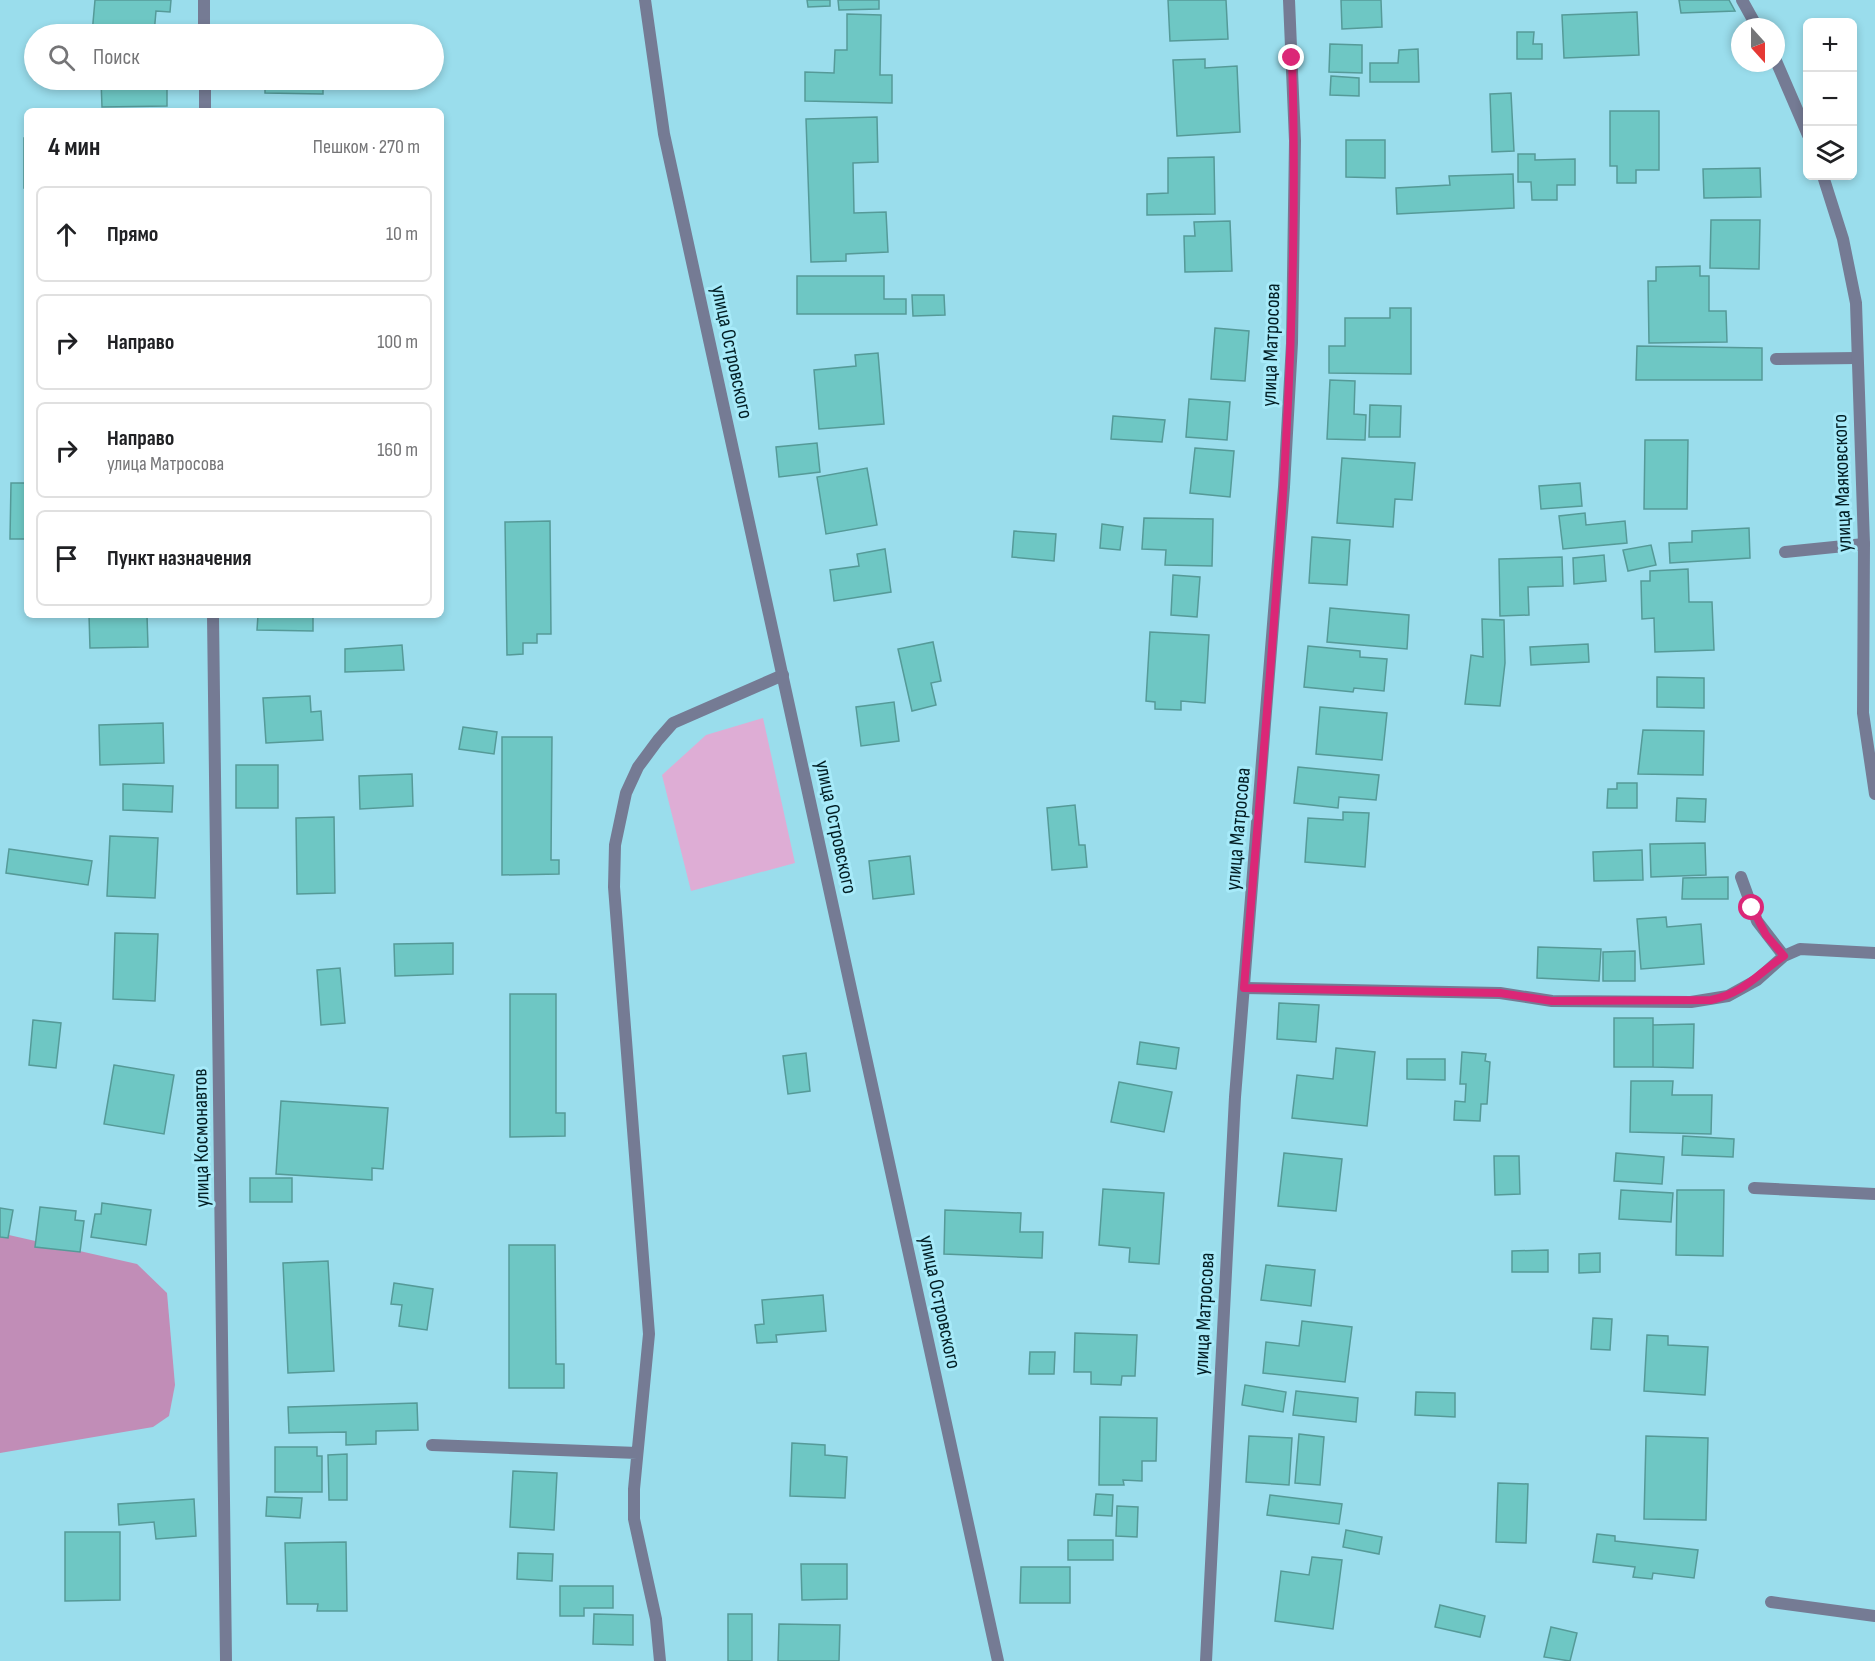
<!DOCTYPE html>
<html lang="ru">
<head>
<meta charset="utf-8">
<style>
  :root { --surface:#fff; --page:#f2f2f2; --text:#202124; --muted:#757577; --line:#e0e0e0 }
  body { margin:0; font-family:"Sofia Sans Condensed",sans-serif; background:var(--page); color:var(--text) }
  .controls { position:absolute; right:18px; top:18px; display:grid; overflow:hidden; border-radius:9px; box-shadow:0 3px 9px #0003 }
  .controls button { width:54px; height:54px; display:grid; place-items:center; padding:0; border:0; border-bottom:2px solid var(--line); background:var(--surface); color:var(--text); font:30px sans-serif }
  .compass { position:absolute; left:1731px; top:18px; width:54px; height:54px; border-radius:50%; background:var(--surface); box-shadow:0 3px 9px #0003; rotate:159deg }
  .stop { position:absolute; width:18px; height:18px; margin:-14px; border:4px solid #db2777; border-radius:50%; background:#fff }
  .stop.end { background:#db2777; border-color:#fff; box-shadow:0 2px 6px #0008 }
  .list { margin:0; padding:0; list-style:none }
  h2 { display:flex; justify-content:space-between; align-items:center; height:78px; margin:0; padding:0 24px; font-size:26px }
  h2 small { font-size:20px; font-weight:400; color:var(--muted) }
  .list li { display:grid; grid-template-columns:39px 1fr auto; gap:18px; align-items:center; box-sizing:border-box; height:96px; margin:0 12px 12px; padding:0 12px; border:2px solid var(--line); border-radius:9px }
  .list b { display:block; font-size:22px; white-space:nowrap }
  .list p { margin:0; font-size:20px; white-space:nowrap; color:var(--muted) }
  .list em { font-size:20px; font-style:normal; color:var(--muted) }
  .icon { flex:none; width:33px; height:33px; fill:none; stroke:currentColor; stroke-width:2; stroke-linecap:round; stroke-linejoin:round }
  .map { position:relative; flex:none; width:1875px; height:1661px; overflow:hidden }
  .search { position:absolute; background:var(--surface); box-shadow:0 3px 9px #0003; left:24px; top:24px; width:420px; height:66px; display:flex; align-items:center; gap:15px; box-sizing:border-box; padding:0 21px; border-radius:33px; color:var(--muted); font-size:22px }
  .panel { position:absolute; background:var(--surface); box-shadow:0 3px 9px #0003; left:24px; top:108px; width:420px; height:510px; border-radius:9px }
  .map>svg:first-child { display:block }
</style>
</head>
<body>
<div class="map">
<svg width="1875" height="1661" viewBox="0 0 1875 1661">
  <rect width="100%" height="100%" fill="#9addec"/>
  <!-- green -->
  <path fill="#deadd5" d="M763 718 795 863 691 891 662 775 706 735Z"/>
  <!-- forest -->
  <path fill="#c18db7" d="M0 1233 137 1264 167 1293 175 1385 169 1416 153 1427 0 1453Z"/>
  <!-- building -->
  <path fill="#6ec7c4" stroke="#559a98" stroke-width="1.5" d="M95 0H171L170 12 156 11 154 34H92Z
    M807 0H830V6L808 7Z
    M838 0H879V9L839 10Z
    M1168 0H1226L1228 39 1170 41Z
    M1341 0H1381L1382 27 1342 29Z
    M1679 0H1729L1735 11 1681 13Z
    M1637 12 1639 55 1564 58 1562 15Z
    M847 14 881 15 880 75H892V103L805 101V72L834 73 835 50H847Z
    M297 25 298 34H256V26Z
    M1517 32H1534L1533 44H1542V59H1517Z
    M1330 44 1362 45V73L1329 72Z
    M1418 49 1419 82H1370V63H1398L1399 50Z
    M1205 59V68L1237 66 1240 132 1177 136 1173 60Z
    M1331 76 1359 78V96L1330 95Z
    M101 80H167V106L102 107Z
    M265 80H323V94L265 93Z
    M342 80H397V87L342 88Z
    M1511 93 1514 151 1492 152 1490 94Z
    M1610 111H1659V170H1636V183H1617V166H1610Z
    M877 117 878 162 853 163 854 213 886 212 888 252 846 254V261L811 262 806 119Z
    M24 138H27V188H24Z
    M1346 140H1385V178L1346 177Z
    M1518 154H1535V160L1575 159V185H1557V200H1532L1531 182H1518Z
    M1214 157 1215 214 1147 215V194L1168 193V158Z
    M1760 168 1761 197 1704 198 1703 169Z
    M1513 174 1514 208 1397 214 1396 188 1450 185 1449 176Z
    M1711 220H1760L1759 269 1710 268Z
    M1230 221 1232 271 1185 272 1184 236H1195L1194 222Z
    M1700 266V276H1709V311H1726L1727 342 1649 343 1648 281H1656V267Z
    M797 276H884V299H906V314H797Z
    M912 295H944L945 315 913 316Z
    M1390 308H1411V374L1329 373V346H1345V318H1390Z
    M1215 328 1249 331 1245 381 1211 379Z
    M1637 346 1762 348V380H1636Z
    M878 353 884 424 819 429 814 370 856 366 855 355Z
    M1330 380 1355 381 1354 414 1366 415 1365 440 1327 439Z
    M1189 399 1230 402 1227 440 1186 437Z
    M1370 405 1401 406 1400 437H1369Z
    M1113 416 1165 420 1162 442 1111 439Z
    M1645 440H1688L1687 509H1644Z
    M817 443 820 472 779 477 776 447Z
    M1195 448 1234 451 1230 497 1190 493Z
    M1342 458 1415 463 1412 500 1395 499 1393 527 1337 523Z
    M867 468 877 525 826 534 817 477Z
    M11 483H27V539H10Z
    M1580 483 1582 506 1541 509 1539 486Z
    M1585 513 1586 525 1625 521 1627 543 1563 549 1559 516Z
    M1144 518 1213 519 1212 566 1165 565 1166 550 1142 549Z
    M550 521 551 634H537V643H523V654L507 655 505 522Z
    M1102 524 1123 527 1120 550 1100 548Z
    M1749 528 1750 558 1670 563 1669 543 1692 542V531Z
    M1014 531 1056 534 1054 561 1012 557Z
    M1312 537 1350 540 1347 585 1309 583Z
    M1651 545 1656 565 1628 571 1623 550Z
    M885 549 891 592 834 601 830 570 859 566 857 554Z
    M1604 555 1606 581 1574 584 1573 558Z
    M1562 557 1563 586 1528 587 1529 615 1500 616 1499 559Z
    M1688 569 1689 602H1712L1714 650 1655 652 1654 618 1642 619 1641 581H1650V571Z
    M1173 575 1200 577 1197 617 1171 615Z
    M1330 608 1409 615 1407 649 1327 642Z
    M89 615H147L148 647 90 648Z
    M258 615H313V631L257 630Z
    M1482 619 1504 620 1505 663 1500 706 1465 704 1471 655 1483 657Z
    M1150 632 1209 635 1205 703 1181 701V710L1155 709V702L1146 701Z
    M933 642 941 681 931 683 936 705 912 711 898 649Z
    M1588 644 1589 662 1531 665 1530 647Z
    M402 645 404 670 345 672V649Z
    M1308 646 1360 651V657L1387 659 1384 691 1354 688 1353 692 1304 687Z
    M1657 677 1704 678V708L1657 707Z
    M310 696 311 712 321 711 323 740 266 743 263 698Z
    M894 702 899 741 861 746 856 707Z
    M1320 707 1387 713 1382 760 1316 754Z
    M163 723 164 763 100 765 99 725Z
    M463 727 497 732 494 754 459 749Z
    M1643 730 1704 731 1703 775 1638 774Z
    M502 737H552L551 860H559V874L502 875Z
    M236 765H278V808H236Z
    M1298 767 1379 775 1376 800 1339 797 1338 808 1294 803Z
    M412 774 413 806 360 809 359 776Z
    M1617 783H1637V808H1607L1608 789H1617Z
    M123 784 173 786 172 812 123 810Z
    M1677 798 1706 799 1705 822 1676 821Z
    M1075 805 1079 845H1085L1087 867 1052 870 1047 808Z
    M1343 812 1369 813 1365 867 1305 862 1308 818 1343 820Z
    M334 817 335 893 297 894 296 818Z
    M110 836 158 838 155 898 107 896Z
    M1705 843 1706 875 1651 877 1650 844Z
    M9 849 92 861 88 885 6 873Z
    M1642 850 1643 880 1594 881 1593 852Z
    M910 856 914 894 873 899 869 861Z
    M1728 877V899H1682L1683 878Z
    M1666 917 1667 927 1701 924 1704 964 1641 969 1637 919Z
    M115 933 158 934 155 1001 113 999Z
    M453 943V974L395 976 394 944Z
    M1538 947 1601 949 1599 981 1537 978Z
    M1635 951V981H1603V952Z
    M340 968 345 1023 321 1025 317 970Z
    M510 994H556V1113H565V1136L510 1137Z
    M1279 1003 1319 1005 1316 1042 1277 1039Z
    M1614 1018H1653V1067H1614Z
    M33 1020 61 1023 56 1068 29 1065Z
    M1694 1024 1693 1068 1653 1067V1025Z
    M1140 1042 1179 1048 1176 1069 1137 1064Z
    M1336 1048 1375 1052 1367 1126 1292 1118 1297 1075 1333 1079Z
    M1462 1052 1486 1054 1485 1061 1490 1062 1487 1104H1481L1480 1121 1454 1120 1455 1101 1465 1102 1466 1084H1460Z
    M806 1053 810 1091 788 1094 783 1056Z
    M1407 1059H1445V1080L1407 1079Z
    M114 1065 174 1075 164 1134 104 1124Z
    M1631 1081H1673L1672 1095H1712L1711 1134 1630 1132Z
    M1119 1082 1172 1092 1164 1132 1111 1122Z
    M281 1101 388 1108 383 1169 372 1168V1180L276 1174Z
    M1683 1136 1734 1139 1733 1157 1682 1155Z
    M1284 1153 1342 1159 1336 1211 1278 1206Z
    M1616 1153 1664 1157 1662 1184 1614 1181Z
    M1494 1156H1519L1520 1194 1495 1195Z
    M250 1178H292V1202H250Z
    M1103 1189 1164 1193 1159 1264 1129 1262 1130 1248 1099 1245Z
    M1621 1190 1673 1193 1671 1222 1619 1219Z
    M1677 1190H1724L1723 1256 1676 1255Z
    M102 1203 151 1210 146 1245 91 1237 95 1214H101Z
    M40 1207 76 1211 75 1220 84 1221 80 1252 35 1247Z
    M0 1208 13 1210 8 1238 0 1237Z
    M945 1210 1021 1213 1020 1232H1043L1042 1258 944 1254Z
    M509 1245H555L556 1364H564V1388H509Z
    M1548 1250V1272H1512V1251Z
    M1600 1253V1272L1579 1273V1254Z
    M328 1261 334 1371 288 1373 283 1263Z
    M1266 1265 1315 1270 1311 1306 1261 1300Z
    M394 1283 433 1289 427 1330 399 1326 402 1305 391 1304Z
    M823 1295 826 1331 776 1335 777 1342 757 1343 755 1325 764 1324 762 1300Z
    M1593 1318 1612 1319 1610 1350 1591 1349Z
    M1302 1321 1352 1327 1345 1382 1263 1373 1266 1342 1299 1346Z
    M1075 1333 1137 1335 1135 1376H1122L1121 1385 1091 1384V1372H1074Z
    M1647 1335 1668 1336V1345L1708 1347 1705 1395 1644 1391Z
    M1030 1352H1055L1054 1374H1029Z
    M1245 1385 1286 1392 1283 1412 1242 1405Z
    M1296 1391 1358 1398 1356 1422 1293 1415Z
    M1416 1392 1455 1393V1417L1415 1415Z
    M417 1403 418 1430 376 1431V1444L346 1445V1432L289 1433 288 1407Z
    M1100 1417 1157 1418 1156 1461H1142V1481L1123 1480 1124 1485H1099Z
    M1299 1434 1324 1437 1320 1485 1295 1483Z
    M1249 1436 1292 1438 1289 1485 1246 1482Z
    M1646 1436 1708 1438 1706 1520 1644 1519Z
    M792 1443 825 1445V1455L847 1457 845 1498 790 1496Z
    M275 1447H317V1456H322V1492H275Z
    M347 1454V1500H329L328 1455Z
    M513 1471 557 1473 554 1530 510 1527Z
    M1498 1483 1528 1484 1526 1543 1496 1542Z
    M1096 1494 1113 1495 1112 1516 1094 1515Z
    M1270 1495 1342 1504 1339 1524 1267 1515Z
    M267 1497 302 1498 300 1518 266 1516Z
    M194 1499 196 1536 156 1539 154 1522 119 1525 118 1504Z
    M1117 1506 1138 1507 1137 1537 1116 1536Z
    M1346 1530 1382 1537 1379 1554 1343 1547Z
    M65 1532H120V1600L65 1601Z
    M1597 1534 1615 1536V1541L1698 1550 1694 1578 1653 1573 1652 1579 1633 1577 1635 1567 1593 1562Z
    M1068 1540H1113V1560H1068Z
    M346 1542 347 1611H317L318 1604H287L285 1543Z
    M518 1553 553 1554 552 1581 517 1579Z
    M1312 1557 1342 1560 1333 1629 1275 1621 1281 1571 1309 1575Z
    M801 1564H847V1599L802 1600Z
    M1021 1567H1070V1603H1020Z
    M560 1586H613V1608H584V1616H560Z
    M1440 1605 1485 1616 1480 1637 1435 1627Z
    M594 1614 633 1615V1645L593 1644Z
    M728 1614H752V1661H728Z
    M779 1624 840 1625 839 1661H778Z
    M1551 1627 1577 1633 1570 1661 1544 1657Z"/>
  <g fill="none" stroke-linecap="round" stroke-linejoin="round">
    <!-- service -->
    <path stroke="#757b94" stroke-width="12" d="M1776 359 1857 358
      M1785 552 1864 544
      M1741 877 1757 921 1784 956
      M1244 988 1500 993 1552 1001 1691 1002 1728 996 1757 980 1784 956 1800 949 1875 953
      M1754 1188 1875 1194
      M432 1445 637 1453
      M1771 1602 1875 1616
      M660 1661 656 1619 634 1519V1489L649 1334 614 887 615 845 626 793 638 767 658 740 673 723 783 675"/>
    <!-- minor -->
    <path stroke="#757b94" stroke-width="12" d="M204 0V34
      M1742 0 1757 27
      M1776 61 1808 135
      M205 80V111
      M1823 176 1843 239 1856 303 1864 544 1863 713 1875 794
      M213 615 226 1661
      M1206 1661 1235 1097 1284 487 1292 343 1295 141 1289 0"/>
    <!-- tertiary -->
    <path stroke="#757b94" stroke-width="12" d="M645 0 664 134 998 1661"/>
  </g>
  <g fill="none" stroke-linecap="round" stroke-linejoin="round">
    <!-- route -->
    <path stroke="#db2777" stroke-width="8" d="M1292 58C1302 369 1269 678 1244 988L1500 993 1552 1001 1711 1000C1746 992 1756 975 1784 956L1766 935 1752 908"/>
  </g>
  <g text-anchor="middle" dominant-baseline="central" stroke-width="6" stroke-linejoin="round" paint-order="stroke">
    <!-- street labels -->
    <g font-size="21" fill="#021e24" stroke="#a7eaf9">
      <text transform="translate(1271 345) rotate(-88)">улица Матросова</text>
      <text transform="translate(732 352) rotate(78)">улица Островского</text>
      <text transform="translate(1842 483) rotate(-92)">улица Маяковского</text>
      <text transform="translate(836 827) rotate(78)">улица Островского</text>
      <text transform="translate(1238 829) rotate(-85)">улица Матросова</text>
      <text transform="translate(201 1138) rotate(-91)">улица Космонавтов</text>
      <text transform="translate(940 1302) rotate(78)">улица Островского</text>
      <text transform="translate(1204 1314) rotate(-87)">улица Матросова</text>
    </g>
  </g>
</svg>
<div class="controls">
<button>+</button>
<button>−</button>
<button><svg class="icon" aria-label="layers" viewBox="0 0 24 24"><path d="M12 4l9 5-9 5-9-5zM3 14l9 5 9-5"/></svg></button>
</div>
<svg class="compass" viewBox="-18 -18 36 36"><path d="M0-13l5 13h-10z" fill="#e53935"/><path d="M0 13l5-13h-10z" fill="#757577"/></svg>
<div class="stop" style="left:1752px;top:908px"></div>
<div class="stop end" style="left:1292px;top:58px"></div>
<div class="search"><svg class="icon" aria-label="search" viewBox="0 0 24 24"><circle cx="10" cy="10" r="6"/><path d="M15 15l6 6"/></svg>Поиск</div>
<section class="panel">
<h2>4 мин<small>Пешком · 270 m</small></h2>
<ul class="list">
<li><svg class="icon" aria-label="ahead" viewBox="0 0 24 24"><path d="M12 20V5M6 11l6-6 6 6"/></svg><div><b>Прямо</b></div><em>10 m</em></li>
<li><svg class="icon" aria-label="right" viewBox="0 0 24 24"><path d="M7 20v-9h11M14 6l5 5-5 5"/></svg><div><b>Направо</b></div><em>100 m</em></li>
<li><svg class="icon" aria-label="right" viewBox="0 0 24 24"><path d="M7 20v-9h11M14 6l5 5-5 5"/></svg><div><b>Направо</b><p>улица Матросова</p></div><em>160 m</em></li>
<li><svg class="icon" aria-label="arrive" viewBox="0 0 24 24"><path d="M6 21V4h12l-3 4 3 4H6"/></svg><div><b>Пункт назначения</b></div></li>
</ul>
</section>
</div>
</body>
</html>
